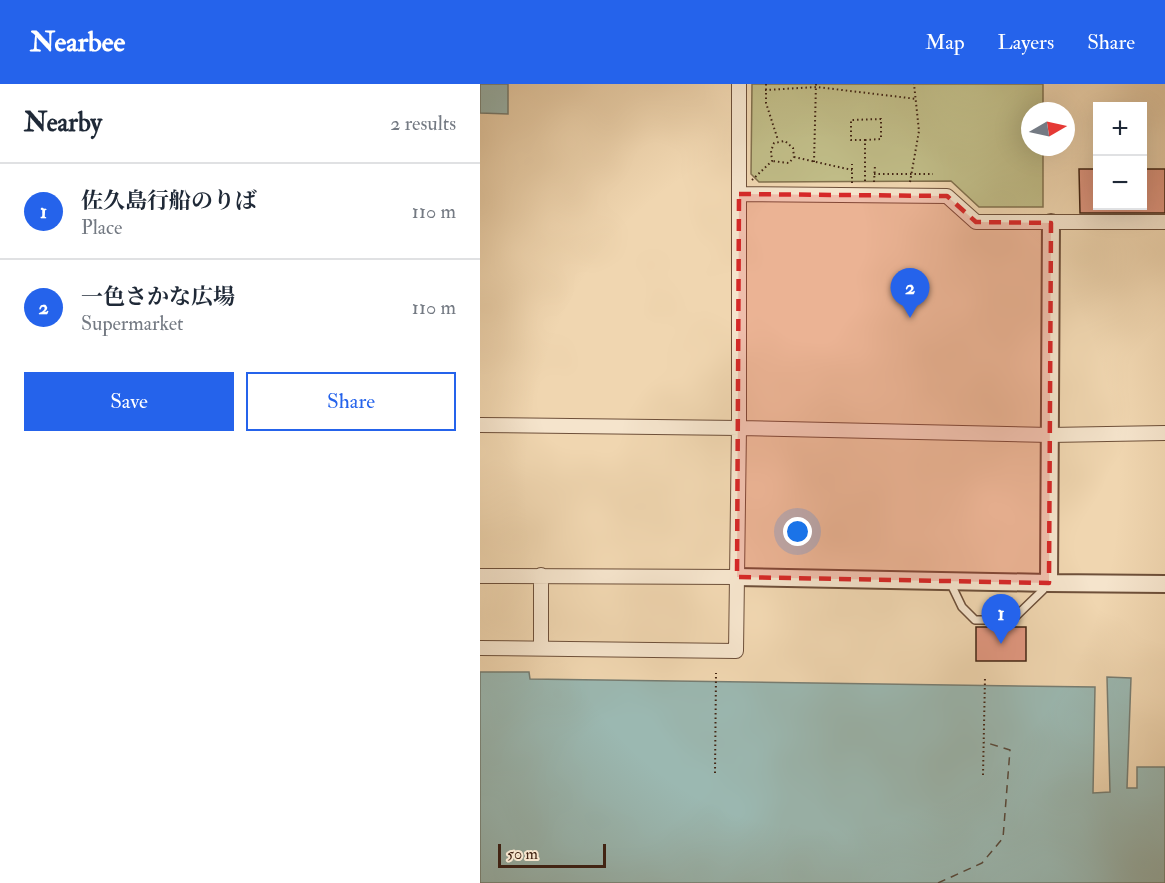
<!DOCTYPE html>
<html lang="en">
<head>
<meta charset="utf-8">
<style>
  :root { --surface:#fff; --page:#f6f6f7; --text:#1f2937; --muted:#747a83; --line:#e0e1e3; --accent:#2563eb }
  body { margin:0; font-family:"IM FELL Double Pica","Noto Serif JP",serif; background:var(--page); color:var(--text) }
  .controls { position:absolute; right:18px; top:18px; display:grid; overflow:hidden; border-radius:0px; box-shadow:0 6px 24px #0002 }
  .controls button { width:54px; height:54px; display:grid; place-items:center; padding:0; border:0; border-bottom:2px solid var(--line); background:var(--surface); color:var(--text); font:30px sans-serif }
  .compass { position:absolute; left:541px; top:18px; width:54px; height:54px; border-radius:50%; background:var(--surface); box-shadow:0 6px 24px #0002; rotate:81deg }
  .scale { position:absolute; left:18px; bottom:15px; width:108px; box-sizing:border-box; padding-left:6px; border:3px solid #422413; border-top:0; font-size:16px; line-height:21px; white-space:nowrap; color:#422413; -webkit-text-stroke:4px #f5e4cc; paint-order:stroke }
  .you { position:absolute; left:318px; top:448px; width:21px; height:21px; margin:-15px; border:4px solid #fff; border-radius:50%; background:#1a73e8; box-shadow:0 0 0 9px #1a73e833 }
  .badge { display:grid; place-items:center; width:39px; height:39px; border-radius:50%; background:var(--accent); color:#fff; font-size:20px; font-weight:700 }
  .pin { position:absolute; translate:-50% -50px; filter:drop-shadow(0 2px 3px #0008) }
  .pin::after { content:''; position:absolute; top:32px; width:21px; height:18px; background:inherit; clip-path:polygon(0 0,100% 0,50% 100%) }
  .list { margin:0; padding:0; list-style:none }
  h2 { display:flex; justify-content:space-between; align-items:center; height:78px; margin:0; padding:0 24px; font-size:26px }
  h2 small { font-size:20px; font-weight:400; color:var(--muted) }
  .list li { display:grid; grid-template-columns:39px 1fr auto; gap:18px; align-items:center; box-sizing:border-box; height:96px; padding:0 24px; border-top:2px solid var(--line) }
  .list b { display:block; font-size:22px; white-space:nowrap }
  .list p { margin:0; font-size:20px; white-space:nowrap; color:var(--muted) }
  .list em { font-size:20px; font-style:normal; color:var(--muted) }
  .actions { display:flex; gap:12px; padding:18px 24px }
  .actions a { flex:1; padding:14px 0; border:2px solid var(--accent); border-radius:0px; text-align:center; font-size:21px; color:var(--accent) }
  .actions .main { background:var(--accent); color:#fff }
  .map { position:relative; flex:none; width:685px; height:799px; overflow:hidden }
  header { display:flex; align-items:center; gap:36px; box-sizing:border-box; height:84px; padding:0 30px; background:var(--accent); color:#fff }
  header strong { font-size:28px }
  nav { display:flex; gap:33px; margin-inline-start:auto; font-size:21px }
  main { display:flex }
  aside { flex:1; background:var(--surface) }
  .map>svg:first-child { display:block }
</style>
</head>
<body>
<header>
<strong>Nearbee</strong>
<nav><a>Map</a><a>Layers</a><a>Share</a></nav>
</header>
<main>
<aside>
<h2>Nearby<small>2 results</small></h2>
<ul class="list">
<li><span class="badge">1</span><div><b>佐久島行船のりば</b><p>Place</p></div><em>110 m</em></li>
<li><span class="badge">2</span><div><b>一色さかな広場</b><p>Supermarket</p></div><em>110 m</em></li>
</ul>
<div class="actions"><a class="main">Save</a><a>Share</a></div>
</aside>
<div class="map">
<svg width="685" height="799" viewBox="0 0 685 799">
  <rect width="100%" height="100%" fill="#f0d6b0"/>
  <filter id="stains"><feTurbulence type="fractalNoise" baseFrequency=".00333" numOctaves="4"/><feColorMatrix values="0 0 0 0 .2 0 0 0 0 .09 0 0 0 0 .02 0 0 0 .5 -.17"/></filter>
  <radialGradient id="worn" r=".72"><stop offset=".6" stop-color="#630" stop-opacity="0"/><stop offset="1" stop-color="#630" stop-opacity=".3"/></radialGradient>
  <!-- green -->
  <path fill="#c0bc87" stroke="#81704d" stroke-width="1.5" d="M272 0H563V27H550V63H563V123H499L471 97 279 98 271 90Z"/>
  <!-- water -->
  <path fill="#9bb8b1" stroke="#777d72" stroke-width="1.5" d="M0 0H28V30L0 29Z
    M0 588H49L50 595 615 603 613 709 630 708 627 593 651 594 647 704H657V683H685V799H0Z"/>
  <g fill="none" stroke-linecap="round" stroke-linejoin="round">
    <!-- ferry -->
    <path stroke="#58493a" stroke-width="1.5" stroke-dasharray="8 6" stroke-linecap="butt" d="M458 799 502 779 523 754 530 666 504 658"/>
  </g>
  <!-- building -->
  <path fill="#e29881" stroke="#422413" stroke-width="1.5" d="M599 85H618V122H662V85H685V129H600Z
    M496 543H546V577H496Z"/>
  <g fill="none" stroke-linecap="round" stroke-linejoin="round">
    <defs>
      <path id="service" d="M470 498 482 523 495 536H532L563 506"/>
      <path id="minor" d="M259 110V0
        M685 138H496L467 112 259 110V344L570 351 685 349
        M0 341 259 344 256 567 0 564
        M0 492 257 493
        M61 564V491"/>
      <path id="tertiary" d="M571 139 569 499 685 500
        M257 493 569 499"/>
    </defs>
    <!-- service casing -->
    <use href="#service" stroke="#6e503a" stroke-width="10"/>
    <!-- minor casing -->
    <use href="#minor" stroke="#6e503a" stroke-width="16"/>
    <!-- tertiary casing -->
    <use href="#tertiary" stroke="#6e503a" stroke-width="20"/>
    <!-- path -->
    <path stroke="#422413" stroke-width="2" stroke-dasharray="1.5 3" stroke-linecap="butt" d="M286 0V19L298 56
      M285 6 337 3 437 15
      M385 56 401 55V35L371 36V56H385V98
      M314 73 372 86
      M334 78 336 0
      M394 90H453
      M272 96 292 77 291 67 294 59 305 57 313 64 314 73 309 79 292 77
      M394 98 395 81
      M430 98 439 47 434 0
      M372 99V80
      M235 689 236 589
      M503 691 505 593"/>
    <!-- service -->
    <use href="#service" stroke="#f5e4cc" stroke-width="7"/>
    <!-- minor -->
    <use href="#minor" stroke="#f5e4cc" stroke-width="14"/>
    <!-- tertiary -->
    <use href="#tertiary" stroke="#f5e4cc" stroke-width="16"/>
  </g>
  <!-- marked area -->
  <path fill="#d62828" fill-opacity="0.2" stroke="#d62828" stroke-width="4.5" stroke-dasharray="12 8" stroke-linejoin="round" d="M259 110 467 112 496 138 571 139 569 499 257 493Z"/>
  <rect width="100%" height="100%" filter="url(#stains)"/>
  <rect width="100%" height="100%" fill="url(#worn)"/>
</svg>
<div class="controls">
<button>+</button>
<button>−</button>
</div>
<svg class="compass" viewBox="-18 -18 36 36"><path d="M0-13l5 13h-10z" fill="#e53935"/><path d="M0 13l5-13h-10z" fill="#747a83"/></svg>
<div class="scale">50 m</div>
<div class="you"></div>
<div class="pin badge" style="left:521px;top:560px">1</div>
<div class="pin badge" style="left:430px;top:234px">2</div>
</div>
</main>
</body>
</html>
